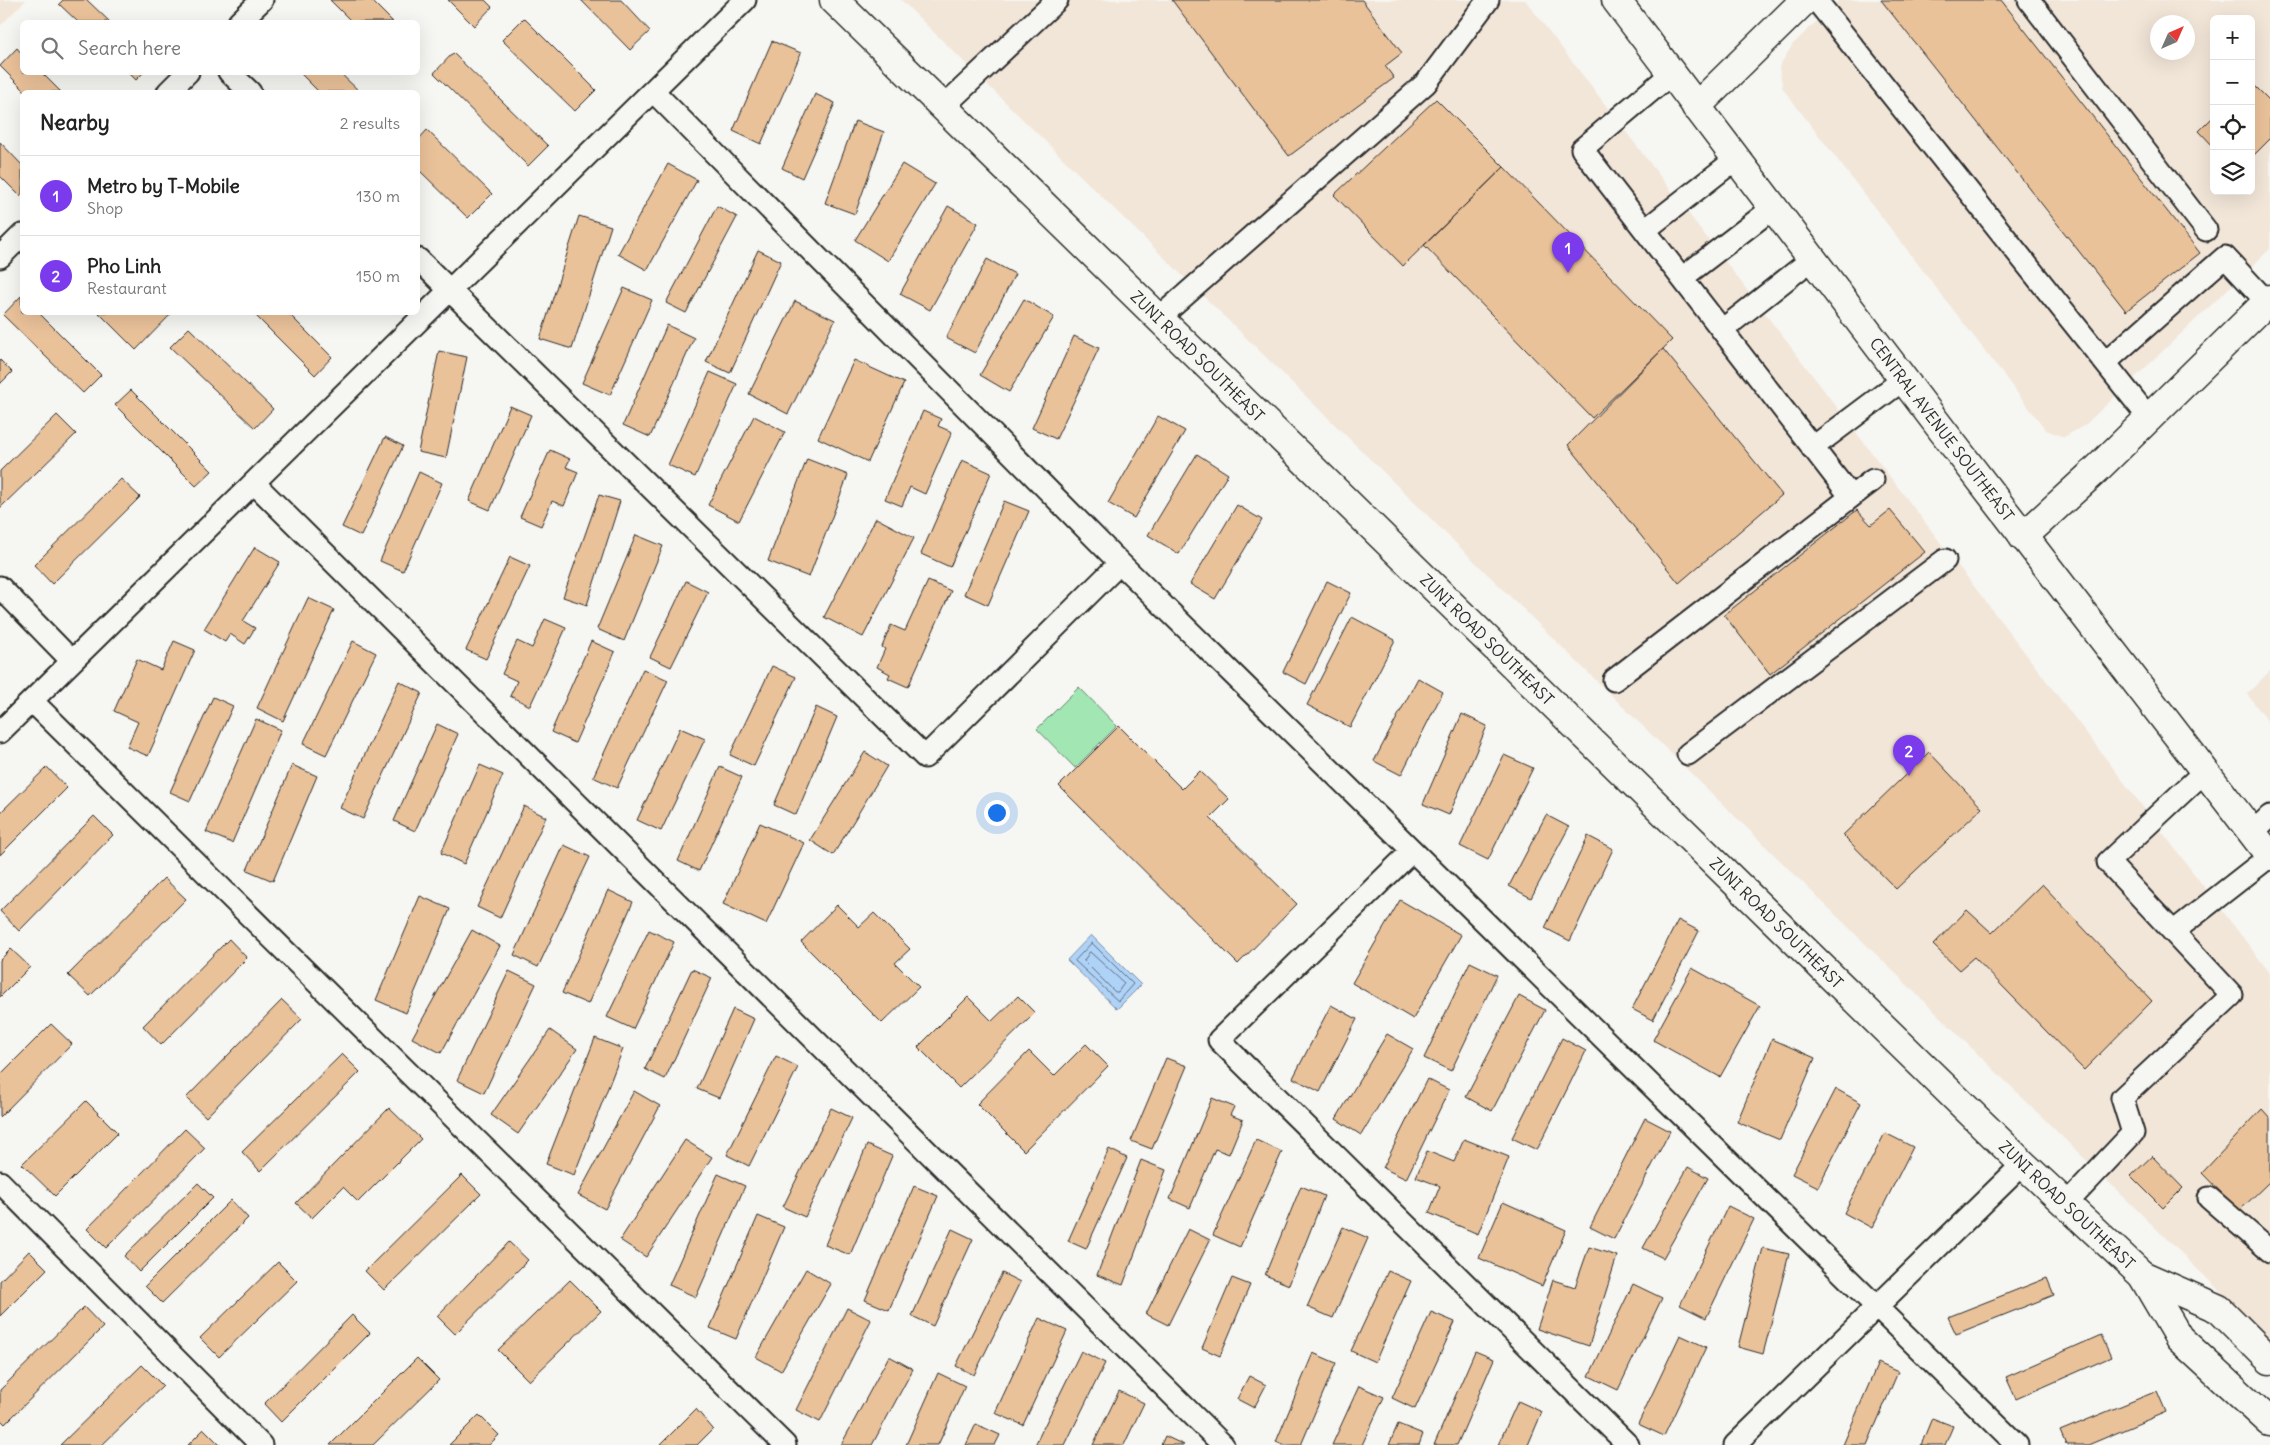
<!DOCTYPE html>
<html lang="en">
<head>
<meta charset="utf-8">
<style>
  :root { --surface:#fff; --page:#f6f6f6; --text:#222; --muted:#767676; --line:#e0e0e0; --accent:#7c3aed }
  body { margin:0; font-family:Delius,sans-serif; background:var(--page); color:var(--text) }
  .controls { position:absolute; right:15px; top:15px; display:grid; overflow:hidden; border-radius:8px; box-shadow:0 5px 20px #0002 }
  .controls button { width:45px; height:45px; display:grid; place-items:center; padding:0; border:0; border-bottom:1px solid var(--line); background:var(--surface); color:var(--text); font:25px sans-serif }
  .compass { position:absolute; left:2150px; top:15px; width:45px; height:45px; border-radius:50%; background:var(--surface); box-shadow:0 5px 20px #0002; rotate:45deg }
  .you { position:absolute; left:996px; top:812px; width:18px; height:18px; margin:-12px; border:4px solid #fff; border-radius:50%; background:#1a73e8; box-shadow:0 0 0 8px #1a73e833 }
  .badge { display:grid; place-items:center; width:32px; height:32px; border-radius:50%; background:var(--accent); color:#fff; font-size:16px; font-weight:700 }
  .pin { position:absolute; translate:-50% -41px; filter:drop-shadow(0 1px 2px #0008) }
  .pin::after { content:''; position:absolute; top:26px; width:18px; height:15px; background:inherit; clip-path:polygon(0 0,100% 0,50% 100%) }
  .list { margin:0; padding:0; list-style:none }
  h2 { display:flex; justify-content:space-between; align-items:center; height:65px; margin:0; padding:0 20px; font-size:21px }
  h2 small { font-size:16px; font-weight:400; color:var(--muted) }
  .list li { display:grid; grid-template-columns:32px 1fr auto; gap:15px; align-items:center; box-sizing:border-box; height:80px; padding:0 20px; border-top:1px solid var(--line) }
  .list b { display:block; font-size:19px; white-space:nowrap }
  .list p { margin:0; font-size:16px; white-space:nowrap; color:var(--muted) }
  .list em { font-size:16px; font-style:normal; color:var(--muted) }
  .icon { flex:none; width:28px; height:28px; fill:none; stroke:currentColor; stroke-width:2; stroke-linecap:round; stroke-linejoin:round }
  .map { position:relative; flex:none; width:2270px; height:1445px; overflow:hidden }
  .search { position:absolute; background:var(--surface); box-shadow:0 5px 20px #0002; left:20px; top:20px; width:400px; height:55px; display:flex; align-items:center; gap:12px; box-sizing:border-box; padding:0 18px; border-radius:8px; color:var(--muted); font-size:19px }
  .panel { position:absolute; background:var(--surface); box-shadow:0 5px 20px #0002; left:20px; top:90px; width:400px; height:225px; border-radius:8px }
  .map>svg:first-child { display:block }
</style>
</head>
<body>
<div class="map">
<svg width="2270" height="1445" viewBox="0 0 2270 1445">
  <rect width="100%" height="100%" fill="#f6f6f2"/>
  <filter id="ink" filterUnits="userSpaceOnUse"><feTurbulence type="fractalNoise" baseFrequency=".02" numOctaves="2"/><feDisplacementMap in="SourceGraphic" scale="10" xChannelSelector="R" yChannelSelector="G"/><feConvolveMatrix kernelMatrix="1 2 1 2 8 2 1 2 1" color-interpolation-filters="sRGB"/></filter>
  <g filter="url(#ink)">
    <!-- built -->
    <path fill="#f2e6d8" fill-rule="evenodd" d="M0 0H26L0 26Z
      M901 0H1525L2270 973V1340Z
      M1839 0H2270V249L2085 425 2064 437 2046 430 1783 89 1779 67 1793 44ZM2214 19H2251V191H2214ZM2158 22H2188V52H2158Z
      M2270 671V724L2247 694Z"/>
    <!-- green -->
    <path fill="#a1e6b3" stroke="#66886f" d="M1079 687 1117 726 1075 768 1037 729Z"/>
    <!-- water -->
    <path fill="#afd2f7" stroke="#7a8fa5" d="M1091 935 1141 985 1117 1009 1067 960Z"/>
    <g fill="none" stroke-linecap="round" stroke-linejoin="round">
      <!-- shore -->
      <path stroke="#606e7d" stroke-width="1" d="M1092 943 1133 984 1118 1001 1075 961Z
        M1090 952 1124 983 1118 992H1115L1084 961Z"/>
    </g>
    <!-- building -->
    <path fill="#eac29a" stroke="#2b2b2b" d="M63 0H87L110 22H78L59 4Z
      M330 0H371L393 22H352Z
      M448 0H485L492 7 474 26Z
      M581 0H621L650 31 630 50Z
      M1172 0H1362L1402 53 1385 66 1394 78 1289 156Z
      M1881 0H2001L2200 253 2126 311Z
      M524 18 596 90 575 111 502 40Z
      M772 41 801 53 761 144 733 131Z
      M17 48 22 54V72H41L61 92H26L0 66Z
      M453 53 548 146 528 166 434 73Z
      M128 72H144L136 80Z
      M299 72H339L360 92H319Z
      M2251 82 2270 101V139L2251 158Z
      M815 94 835 103 802 178 782 168Z
      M1436 99 1504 167 1403 266 1334 195Z
      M2214 116V147L2199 131Z
      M855 121 884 132 855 214 825 203Z
      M427 130 492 194 468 218 418 169V140Z
      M0 142 22 165V193L20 196 0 176Z
      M668 164 697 180 647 270 618 254Z
      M902 164 935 184 888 261 855 240Z
      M1504 167 1672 340 1592 418 1424 245Z
      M717 206 737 217 686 313 666 303Z
      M948 206 978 223 930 310 900 294Z
      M579 216 611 226 572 349 540 339Z
      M758 250 781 261 730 373 706 362Z
      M987 259 1015 274 975 353 946 338Z
      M624 288 652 300 610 395 582 383Z
      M21 296 22 312H38L101 375 83 393 3 315Z
      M1024 299 1054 317 1009 392 980 375Z
      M795 301 835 320 788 414 749 394Z
      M98 312H171L172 313 136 350Z
      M252 312H287L332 357 315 375Z
      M667 325 694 338 650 437 623 425Z
      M189 328 273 409 255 428 170 347Z
      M1074 336 1099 348 1056 439 1032 428Z
      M1663 349 1782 495 1679 583 1568 445Z
      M439 351 467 357 446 458 418 452Z
      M0 360 12 372 0 384Z
      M854 360 904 383 868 462 818 438Z
      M710 372 737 384 695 477 668 465Z
      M131 390 212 471 196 486 115 405Z
      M510 406 531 415 490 510 469 501Z
      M923 411 941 419 938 426 952 432 925 494 910 487 902 506 885 499Z
      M57 415 76 434 0 508V471Z
      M754 416 785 432 739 521 708 505Z
      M1158 416 1185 431 1134 518 1108 503Z
      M385 437 403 446 361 536 342 527Z
      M550 450 570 459 566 467 578 472 564 506 552 501 541 526 520 517Z
      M1197 454 1228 474 1179 554 1148 535Z
      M807 459 848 475 809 577 768 561Z
      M962 460 991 473 950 567 921 554Z
      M419 472 442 483 403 571 380 561Z
      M121 479 140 497 52 584 34 565Z
      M599 495 620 501 587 605 563 597Z
      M1004 501 1029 511 988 605 964 594Z
      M1237 505 1262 520 1215 599 1190 584Z
      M1857 510 1871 525 1890 510 1925 552 1770 674 1724 615Z
      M876 518 914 538 863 637 824 617Z
      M636 535 663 546 624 641 597 629Z
      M255 547 280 562 243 621 255 628 245 644 230 634 225 642 204 629Z
      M510 557 530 566 486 659 466 650Z
      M686 581 708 592 671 667 650 657Z
      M928 581 951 591 908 687 888 678 890 674 877 667 885 649 882 647 891 625 905 631Z
      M1327 581 1351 593 1306 684 1283 672Z
      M308 598 334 610 283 721 257 708Z
      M1352 617 1395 640 1350 727 1307 705Z
      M545 619 566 628 530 706 510 696 517 681 502 674 517 641 532 648Z
      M174 641 195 650 148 756 127 747 138 722 114 711 137 659 161 670Z
      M353 641 376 653 326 755 303 744Z
      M591 641 615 652 575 743 551 732Z
      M772 666 796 677 754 766 730 755Z
      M643 669 668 680 617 788 593 777Z
      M1418 678 1443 692 1401 775 1374 761Z
      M399 681 422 693 363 819 340 808Z
      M213 697 233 706 190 801 170 792Z
      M816 707 837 717 796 815 774 805Z
      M1462 714 1487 726 1449 815 1423 804Z
      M256 719 281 730 232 843 206 832Z
      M437 724 458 734 415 831 394 821Z
      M1119 726 1182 789 1200 771 1229 799 1210 818 1297 904 1238 964 1059 786Z
      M680 728 705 739 661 831 637 820Z
      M865 752 887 766 833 855 810 840Z
      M1929 752 1982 808 1896 889 1843 835Z
      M1504 755 1533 768 1488 860 1460 846Z
      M292 765 317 776 273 881 247 870Z
      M480 765 503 775 464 864 441 853Z
      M47 767 67 788 0 855V813Z
      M720 767 742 777 699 871 678 861Z
      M524 806 546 817 500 918 477 907Z
      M1546 815 1569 827 1531 898 1509 886Z
      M94 816 113 835 19 931 0 911Z
      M760 823 804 843 766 924 723 904Z
      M1588 836 1613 849 1570 941 1545 928Z
      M564 845 590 857 538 967 514 955Z
      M164 878 186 899 90 996 68 975Z
      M2042 884 2152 1001 2084 1070 1974 957 1959 970 1933 945 1967 910 1992 933Z
      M608 890 633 902 588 1004 562 993Z
      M420 896 450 909 406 1013 376 1000Z
      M1400 900 1461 935 1413 1019 1352 983Z
      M837 905 859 927 874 913 910 949 895 963 919 987 882 1023 801 942Z
      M1678 920 1699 931 1653 1020 1632 1009Z
      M472 930 500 946 441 1053 412 1038Z
      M649 930 674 942 633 1029 607 1017Z
      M229 939 247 958 161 1045 143 1026Z
      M11 949 30 967 0 997V960Z
      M1470 962 1497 975 1451 1071 1424 1058Z
      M1692 968 1760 1006 1720 1077 1653 1040Z
      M692 969 712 978 665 1079 645 1069Z
      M509 971 536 984 484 1093 457 1080Z
      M1018 996 1035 1013 959 1088 918 1047 968 997 992 1021Z
      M1519 996 1545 1010 1492 1111 1466 1097Z
      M282 1000 302 1019 206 1117 186 1098Z
      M1331 1005 1357 1019 1320 1092 1293 1078Z
      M733 1009 754 1019 719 1098 697 1089Z
      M51 1024 72 1044 0 1117V1075Z
      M550 1030 577 1049 518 1134 491 1115Z
      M1387 1034 1413 1049 1361 1135 1336 1119Z
      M595 1038 623 1049 574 1175 546 1164Z
      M1562 1038 1586 1051 1537 1150 1512 1138Z
      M1772 1039 1815 1058 1780 1140 1737 1122Z
      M1086 1044 1108 1066 1024 1151 977 1104 1029 1051 1054 1076Z
      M342 1054 360 1072 260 1171 242 1152Z
      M776 1056 798 1067 749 1166 727 1155Z
      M1166 1058 1187 1066 1152 1149 1131 1141Z
      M1427 1079 1449 1090 1406 1179 1383 1168Z
      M1836 1089 1861 1103 1818 1187 1792 1174Z
      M634 1091 660 1106 605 1209 578 1195Z
      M1212 1098 1234 1107 1230 1115 1243 1120 1229 1154 1215 1149 1190 1208 1170 1199Z
      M86 1101 118 1133 55 1196 22 1164Z
      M389 1108 421 1139 358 1202 343 1187 312 1218 296 1203Z
      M831 1108 852 1118 805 1217 783 1207Z
      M2262 1109 2270 1118V1181L2239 1211 2202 1173Z
      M1645 1118 1670 1131 1614 1239 1590 1227Z
      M185 1129 205 1148 106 1248 87 1229Z
      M1885 1133 1913 1147 1872 1228 1844 1213Z
      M1464 1139 1509 1157 1478 1234 1429 1213 1440 1186 1416 1177 1427 1151 1454 1162Z
      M685 1140 712 1157 646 1257 620 1240Z
      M1256 1140 1282 1152 1240 1247 1213 1235Z
      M867 1145 892 1156 850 1255 825 1245Z
      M1109 1149 1127 1158 1086 1249 1068 1241Z
      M2152 1156 2183 1188 2163 1208 2131 1176Z
      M1141 1160 1166 1170 1123 1285 1097 1275Z
      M1688 1167 1708 1178 1663 1258 1643 1248Z
      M718 1174 745 1186 696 1297 669 1285Z
      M462 1175 481 1194 384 1290 365 1271Z
      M198 1183 213 1198 139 1272 124 1256Z
      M914 1186 938 1196 889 1310 865 1300Z
      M1301 1186 1324 1196 1289 1285 1265 1275Z
      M231 1200 248 1218 162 1303 145 1286Z
      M1503 1202 1566 1230 1542 1286 1479 1258Z
      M1728 1206 1754 1219 1706 1318 1680 1305Z
      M758 1216 784 1227 736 1339 710 1328Z
      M1343 1227 1368 1238 1333 1318 1307 1307Z
      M952 1229 973 1239 933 1326 912 1316Z
      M1188 1229 1210 1240 1168 1325 1146 1314Z
      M509 1242 528 1260 455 1334 437 1316Z
      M1589 1247 1617 1256 1589 1346 1537 1329 1553 1280 1575 1287Z
      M1763 1248 1789 1254 1763 1354 1738 1347Z
      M29 1251 47 1269 0 1316V1281Z
      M278 1262 297 1281 219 1357 200 1338Z
      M806 1269 831 1284 781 1371 756 1357Z
      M1388 1271 1411 1281 1375 1362 1351 1351Z
      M1002 1273 1020 1282 974 1375 956 1366Z
      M1232 1278 1250 1285 1220 1356 1202 1348Z
      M2047 1278 2054 1295 1956 1334 1948 1317Z
      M570 1280 601 1311 529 1381 498 1350Z
      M1633 1284 1662 1298 1618 1390 1589 1376Z
      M84 1307 103 1327 5 1424 0 1419V1390Z
      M847 1308 871 1320 820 1422 796 1410Z
      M1431 1312 1455 1322 1415 1409 1392 1398Z
      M352 1315 370 1333 281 1422 264 1404Z
      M1039 1318 1067 1331 1023 1425 995 1413Z
      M1680 1335 1706 1347 1664 1436 1638 1424Z
      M2101 1335 2111 1357 2016 1399 2006 1377Z
      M1081 1351 1105 1363 1065 1445H1035Z
      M1475 1351 1494 1359 1457 1445H1434Z
      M1313 1353 1336 1363 1301 1445H1283L1276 1442Z
      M889 1356 913 1369 872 1445H841Z
      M417 1358 439 1380 373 1445H330Z
      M1878 1363 1898 1372 1867 1445H1843Z
      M142 1365 163 1386 102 1445H60Z
      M938 1373 965 1386 938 1445H906Z
      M1249 1376 1266 1385 1254 1408 1237 1399Z
      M1359 1386 1384 1397 1362 1445H1332Z
      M1119 1391 1144 1403 1124 1445H1093Z
      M2157 1391 2166 1412 2088 1445H2066L2060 1431Z
      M1518 1401 1542 1412 1528 1445H1498Z
      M696 1409 713 1429 697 1445H660Z
      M479 1415 499 1435 489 1445H449Z
      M1932 1418 1953 1426 1945 1445H1921Z
      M976 1424 1000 1435 995 1445H966Z
      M1398 1424 1423 1434 1419 1445H1389Z
      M204 1429 220 1445H188Z
      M1165 1436 1184 1445H1161Z"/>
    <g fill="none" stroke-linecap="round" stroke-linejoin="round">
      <defs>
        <path id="service" d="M1816 0 2149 418
          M2029 0 2206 230
          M239 22 262 0
          M229 72 250 92
          M1671 74 1582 149 1851 497
          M653 91 1120 563 2017 1445
          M168 92 188 72
          M943 107 1057 0
          M1645 230 1736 159
          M0 257 22 235
          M418 259 925 757 1120 563
          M1682 278 1773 208
          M1159 318 1426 83 1488 0
          M1722 330 1812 259
          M2106 362 2225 257 2267 302
          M1812 448 1904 379
          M254 483 1223 1445
          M0 587 72 661
          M1614 680 1873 480
          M32 701 785 1445
          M0 732 745 0
          M1688 754 1945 560
          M2252 833 2270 816
          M1412 851 1219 1040 1628 1445
          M2173 932 2270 856
          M0 1182 261 1445
          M2209 1198 2270 1251
          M2066 1204 2133 1133 2122 1098 2232 995 2108 862 2204 772
          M1735 1445 2023 1164"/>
        <path id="minor" d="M1696 107 1805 0
          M2023 537 2096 470 2270 299"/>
        <g id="tertiary">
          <path id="s1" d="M834 0 2023 1164 2142 1275 2179 1338 2270 1422"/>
          <path d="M2142 1275 2219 1309 2270 1360"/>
        </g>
        <g id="primary">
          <path id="s2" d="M1616 0 1942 430 2270 856"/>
        </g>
      </defs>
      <!-- service casing -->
      <use href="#service" stroke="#2b2b2b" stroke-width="25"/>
      <!-- minor casing -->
      <use href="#minor" stroke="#2b2b2b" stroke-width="31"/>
      <!-- tertiary casing -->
      <use href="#tertiary" stroke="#2b2b2b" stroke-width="31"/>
      <!-- primary casing -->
      <use href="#primary" stroke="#2b2b2b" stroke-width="31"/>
      <!-- service -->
      <use href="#service" stroke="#f6f6f2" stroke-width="21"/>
      <!-- minor -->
      <use href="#minor" stroke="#f6f6f2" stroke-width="28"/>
      <!-- tertiary -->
      <use href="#tertiary" stroke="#f6f6f2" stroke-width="28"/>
      <!-- primary -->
      <use href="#primary" stroke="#f6f6f2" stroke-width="28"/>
    </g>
  </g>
  <g text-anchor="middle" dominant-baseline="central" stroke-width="4" stroke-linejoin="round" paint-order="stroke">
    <!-- street labels -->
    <g font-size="16" fill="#2b2b2b" stroke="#f6f6f2">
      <text stroke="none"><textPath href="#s1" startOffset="509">ZUNI ROAD SOUTHEAST</textPath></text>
      <text stroke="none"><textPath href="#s2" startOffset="539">CENTRAL AVENUE SOUTHEAST</textPath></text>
      <text stroke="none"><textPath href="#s1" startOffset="914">ZUNI ROAD SOUTHEAST</textPath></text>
      <text stroke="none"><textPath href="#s1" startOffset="1319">ZUNI ROAD SOUTHEAST</textPath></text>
      <text stroke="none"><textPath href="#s1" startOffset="1724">ZUNI ROAD SOUTHEAST</textPath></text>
    </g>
  </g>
</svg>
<div class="controls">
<button>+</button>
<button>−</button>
<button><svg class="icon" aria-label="locate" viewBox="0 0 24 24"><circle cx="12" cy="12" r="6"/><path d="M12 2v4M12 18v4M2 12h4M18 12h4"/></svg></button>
<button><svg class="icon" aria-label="layers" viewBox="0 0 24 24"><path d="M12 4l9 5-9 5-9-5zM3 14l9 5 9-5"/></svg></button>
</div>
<svg class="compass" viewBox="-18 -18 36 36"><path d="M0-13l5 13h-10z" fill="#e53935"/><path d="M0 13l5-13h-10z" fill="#767676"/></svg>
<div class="you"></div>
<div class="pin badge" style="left:1568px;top:273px">1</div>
<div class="pin badge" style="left:1909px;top:776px">2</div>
<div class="search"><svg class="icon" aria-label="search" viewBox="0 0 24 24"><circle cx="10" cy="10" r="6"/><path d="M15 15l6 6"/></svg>Search here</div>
<section class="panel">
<h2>Nearby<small>2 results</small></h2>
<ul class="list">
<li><span class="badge">1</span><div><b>Metro by T-Mobile</b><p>Shop</p></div><em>130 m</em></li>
<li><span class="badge">2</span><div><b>Pho Linh</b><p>Restaurant</p></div><em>150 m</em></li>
</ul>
</section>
</div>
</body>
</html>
